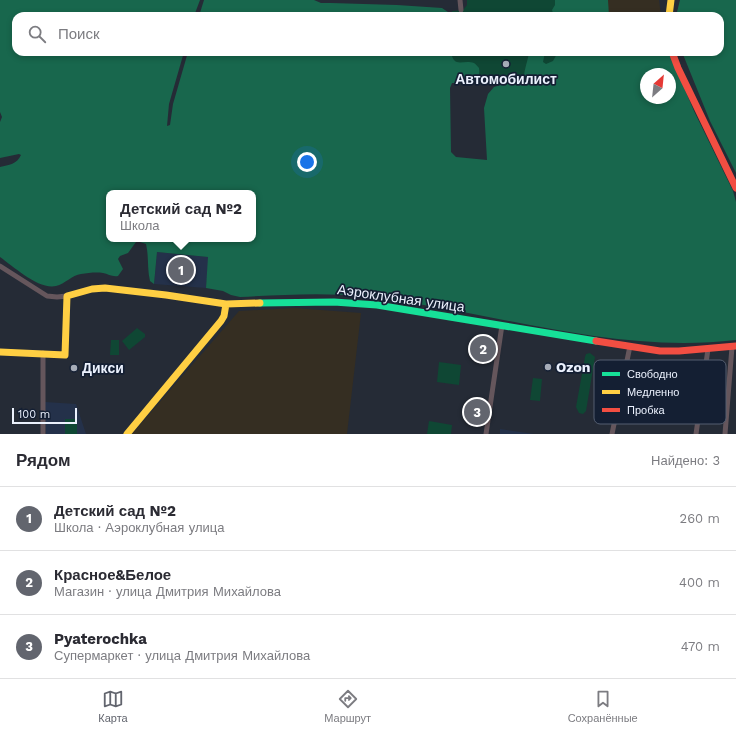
<!DOCTYPE html>
<html lang="ru">
<head>
<meta charset="utf-8">
<style>
  :root { --surface:#fff; --page:#f2f2f3; --text:#2b2b33; --muted:#7c7c81; --line:#e1e1e2; --accent:#62656e }
  body { margin:0; font-family:"Work Sans",sans-serif; background:var(--page); color:var(--text) }
  .compass { position:absolute; left:640px; top:68px; width:36px; height:36px; border-radius:50%; background:var(--surface); box-shadow:0 2px 6px #0003; rotate:27deg }
  .scale { position:absolute; left:12px; bottom:10px; width:65px; box-sizing:border-box; padding-left:4px; border:2px solid #ebf1fd; border-top:0; font-size:11px; line-height:14px; white-space:nowrap; color:#ebf1fd; -webkit-text-stroke:3px #141f33; paint-order:stroke }
  .you { position:absolute; left:307px; top:162px; width:14px; height:14px; margin:-10px; border:3px solid #fff; border-radius:50%; background:#1a73e8; box-shadow:0 0 0 6px #1a73e833 }
  .badge { display:grid; place-items:center; width:26px; height:26px; border-radius:50%; background:var(--accent); color:#fff; font-size:13px; font-weight:700 }
  .pin { position:absolute; translate:-50% -50%; border:2px solid #fff; box-shadow:0 1px 4px #0006 }
  .popup { position:absolute; left:106px; top:190px; width:150px; height:52px; box-sizing:border-box; display:grid; place-content:center; border-radius:8px; background:var(--surface); filter:drop-shadow(0 1px 3px #0005); font-size:13px; white-space:nowrap; color:var(--muted) }
  .popup b { font-size:15px; color:var(--text) }
  .popup::after { content:''; position:absolute; left:50%; top:100%; margin-left:-8px; border:8px solid transparent; border-top-color:var(--surface) }
  .list { margin:0; padding:0; list-style:none }
  h2 { display:flex; justify-content:space-between; align-items:center; height:52px; margin:0; padding:0 16px; font-size:17px }
  h2 small { font-size:13px; font-weight:400; color:var(--muted) }
  .list li { display:grid; grid-template-columns:26px 1fr auto; gap:12px; align-items:center; box-sizing:border-box; height:64px; padding:0 16px; border-top:1px solid var(--line) }
  .list b { display:block; font-size:15px; white-space:nowrap }
  .list p { margin:0; font-size:13px; white-space:nowrap; color:var(--muted) }
  .list em { font-size:13px; font-style:normal; color:var(--muted) }
  .icon { flex:none; width:22px; height:22px; fill:none; stroke:currentColor; stroke-width:2; stroke-linecap:round; stroke-linejoin:round }
  .map { position:relative; flex:none; width:736px; height:434px; overflow:hidden }
  .search { position:absolute; background:var(--surface); box-shadow:0 2px 6px #0003; left:12px; right:12px; top:12px; height:44px; display:flex; align-items:center; gap:10px; box-sizing:border-box; padding:0 14px; border-radius:12px; color:var(--muted); font-size:15px }
  .sheet { height:244px; background:var(--surface) }
  nav { display:flex; justify-content:space-around; align-items:center; box-sizing:border-box; height:56px; border-top:1px solid var(--line); background:var(--surface); font-size:11px; color:var(--muted) }
  nav a { display:grid; justify-items:center; gap:2px }
  nav .on { color:var(--accent) }
  .map>svg:first-child { display:block }
</style>
</head>
<body>
<div class="map">
<svg width="736" height="434" viewBox="0 0 736 434">
  <rect width="100%" height="100%" fill="#252b36"/>
  <!-- built -->
  <path fill="#24314a" d="M157 252 209 257 206 288 154 284Z
    M45 402 76 404 86 434H46Z
    M500 429 534 434H500Z"/>
  <!-- industrial -->
  <path fill="#352e22" d="M603 0H659L661 16H604Z
    M294 308 361 313 347 434H132L239 311Z"/>
  <!-- green -->
  <path fill="#0f4734" d="M467 0H556L557 16H452V11L463 10 467 5Z
    M452 52H559L560 77 452 82Z
    M137 328 145 334V337L129 350 122 341Z
    M111 340H119V355H110Z
    M590 353 595 357 586 411 583 414 579 413 576 407 585 357 586 354Z
    M439 362 461 365 459 385 437 382Z
    M533 378 542 379 540 401 530 400Z
    M65 419H77V434H65Z
    M429 421 452 425 451 434H427Z"/>
  <!-- forest -->
  <path fill="#18674d" fill-rule="evenodd" d="M0 0H200L194 16H16V52H184L169 104 167 126 170 125 173 104 188 52H451C454 69 463 59 474 63 476 64 477 66 479 68 482 87 464 83 452 83L450 88 451 152 456 157 487 160 484 108 488 94 494 87 511 82 520 78H524C524 69 528 61 529 52H545L543 62 546 64 553 61 558 52H670L673 62 694 111 733 191 736 202V340C611 355 491 310 367 297 325 292 283 295 240 297L231 295 223 291 206 288 208 257 157 252 154 284 150 281C147 269 149 256 146 244L140 242H136L128 253 120 256 118 259 123 269 118 276C112 277 108 274 103 273 96 272 88 273 81 274 72 275 65 284 56 286 39 290 14 267 0 257V167C9 165 17 164 21 155L19 154 0 158V122L2 117 0 112ZM646 74H670V98H646ZM109 193H253V239H109Z
    M204 0H314L321 3H331L397 5 442 8 451 14V16H199Z
    M555 0H608L609 16H554L552 10 555 5Z
    M680 0H736V173L710 121 682 52H720V16H678L677 12Z"/>
  <g fill="none" stroke-linecap="round" stroke-linejoin="round">
    <!-- street -->
    <path stroke="#65565c" stroke-width="5" d="M460 0 461 10
      M0 266 47 296 57 297 67 296
      M43 353V434
      M486 434 502 325
      M612 434 630 346
      M696 434 708 349
      M725 434 732 347"/>
    <!-- fast -->
    <path stroke="#16e098" stroke-width="7" d="M260 303 334 302 377 305 596 341"/>
    <!-- slow -->
    <path stroke="#ffcf43" stroke-width="7" d="M669 16 671 0
      M0 352 65 355 67 296 92 289 105 288 166 295 226 304 260 303
      M127 434 221 321 224 316 226 304"/>
    <!-- jam -->
    <path stroke="#f24e42" stroke-width="7" d="M672 52 678 68 736 188
      M596 341 660 351H679L736 346"/>
  </g>
  <!-- markers -->
  <g fill="#a6acb7" stroke="#141f33" stroke-width="1.5">
    <circle cx="506" cy="64" r="4"/>
    <circle cx="548" cy="367" r="4"/>
    <circle cx="74" cy="368" r="4"/>
  </g>
  <g text-anchor="middle" dominant-baseline="central" stroke-width="3.5" stroke-linejoin="round" paint-order="stroke">
    <!-- poi labels -->
    <g font-size="14" font-weight="bold" fill="#ebf1fd" stroke="#141f33" text-anchor="start">
      <text x="506" y="79" text-anchor="middle">Автомобилист</text>
      <text x="556" y="367">Ozon</text>
      <text x="82" y="368">Дикси</text>
    </g>
    <!-- street labels -->
    <g font-size="14" fill="#ebf1fd" stroke="#141f33">
      <text transform="translate(401 298) rotate(8)">Аэроклубная улица</text>
    </g>
  </g>
  <!-- legend -->
  <rect x="594" y="360" width="132" height="64" rx="6" fill="#141f33" stroke="#545e70" stroke-width="1"/>
  <rect x="602" y="372" width="18" height="4" fill="#16e098"/>
  <rect x="602" y="390" width="18" height="4" fill="#ffcf43"/>
  <rect x="602" y="408" width="18" height="4" fill="#f24e42"/>
  <g font-size="11" fill="#ebf1fd">
    <text x="627" y="378">Свободно</text>
    <text x="627" y="396">Медленно</text>
    <text x="627" y="414">Пробка</text>
  </g>
</svg>
<svg class="compass" viewBox="-18 -18 36 36"><path d="M0-13l5 13h-10z" fill="#e53935"/><path d="M0 13l5-13h-10z" fill="#7c7c81"/></svg>
<div class="scale">100 m</div>
<div class="you"></div>
<div class="pin badge" style="left:181px;top:270px">1</div>
<div class="popup"><b>Детский сад №2</b>Школа</div>
<div class="pin badge" style="left:483px;top:349px">2</div>
<div class="pin badge" style="left:477px;top:412px">3</div>
<div class="search"><svg class="icon" aria-label="search" viewBox="0 0 24 24"><circle cx="10" cy="10" r="6"/><path d="M15 15l6 6"/></svg>Поиск</div>
</div>
<section class="sheet">
<h2>Рядом<small>Найдено: 3</small></h2>
<ul class="list">
<li><span class="badge">1</span><div><b>Детский сад №2</b><p>Школа · Аэроклубная улица</p></div><em>260 m</em></li>
<li><span class="badge">2</span><div><b>Красное&amp;Белое</b><p>Магазин · улица Дмитрия Михайлова</p></div><em>400 m</em></li>
<li><span class="badge">3</span><div><b>Pyaterochka</b><p>Супермаркет · улица Дмитрия Михайлова</p></div><em>470 m</em></li>
</ul>
</section>
<nav>
<a class="on"><svg class="icon" aria-label="map" viewBox="0 0 24 24"><path d="M3 6l6-2 6 2 6-2v14l-6 2-6-2-6 2zM9 4v14M15 6v14"/></svg>Карта</a>
<a><svg class="icon" aria-label="directions" viewBox="0 0 24 24"><path d="M12 3l9 9-9 9-9-9zM9 14v-3h6M13 9l2 2-2 2"/></svg>Маршрут</a>
<a><svg class="icon" aria-label="saved" viewBox="0 0 24 24"><path d="M7 4h10v16l-5-4-5 4z"/></svg>Сохранённые</a>
</nav>
</body>
</html>
